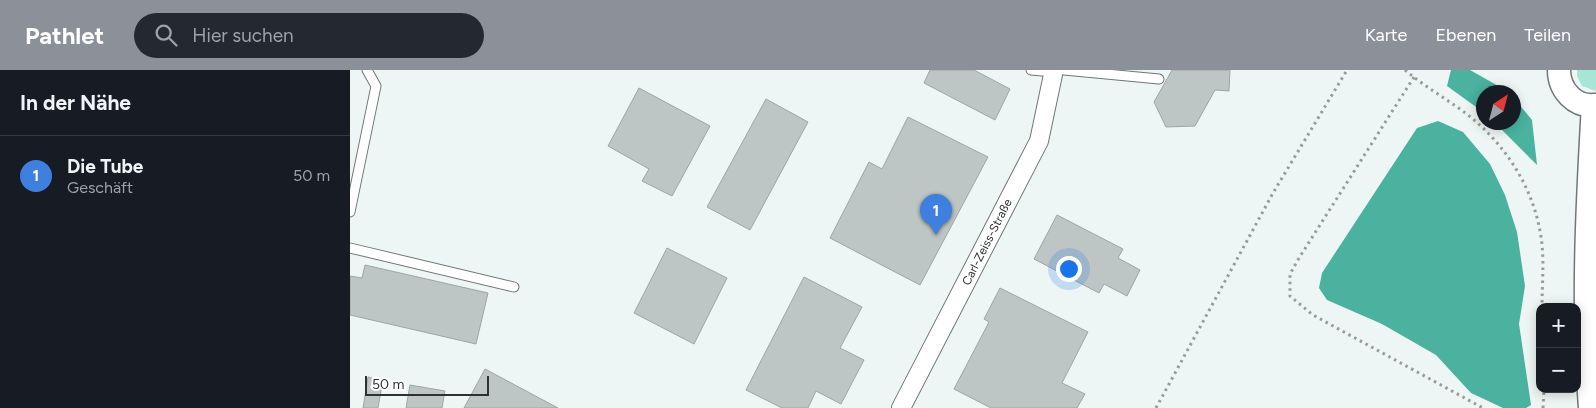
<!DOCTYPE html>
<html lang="de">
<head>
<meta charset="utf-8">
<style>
  :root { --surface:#171b24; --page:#242831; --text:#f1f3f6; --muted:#9ea1a6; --line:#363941; --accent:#8c9099 }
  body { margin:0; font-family:Figtree,sans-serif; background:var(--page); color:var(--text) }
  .controls { position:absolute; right:15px; bottom:15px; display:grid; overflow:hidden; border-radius:10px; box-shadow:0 2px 12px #0003 }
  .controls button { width:45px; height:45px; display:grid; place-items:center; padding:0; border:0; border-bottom:1px solid var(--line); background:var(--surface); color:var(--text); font:25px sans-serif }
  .compass { position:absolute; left:1126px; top:15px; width:45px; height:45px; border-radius:50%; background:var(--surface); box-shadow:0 2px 12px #0003; rotate:36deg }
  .scale { position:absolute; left:15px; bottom:12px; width:124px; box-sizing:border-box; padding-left:5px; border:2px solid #2d3130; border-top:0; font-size:14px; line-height:18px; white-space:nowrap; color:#2d3130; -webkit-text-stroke:4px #fff; paint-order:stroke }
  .you { position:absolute; left:718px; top:198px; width:18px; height:18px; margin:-12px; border:4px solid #fff; border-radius:50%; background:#1a73e8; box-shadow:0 0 0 8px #1a73e833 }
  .badge { display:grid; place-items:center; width:32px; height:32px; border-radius:50%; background:var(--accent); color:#fff; font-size:16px; font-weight:700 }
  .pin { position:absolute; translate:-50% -41px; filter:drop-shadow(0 1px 2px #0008) }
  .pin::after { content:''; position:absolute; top:26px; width:18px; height:15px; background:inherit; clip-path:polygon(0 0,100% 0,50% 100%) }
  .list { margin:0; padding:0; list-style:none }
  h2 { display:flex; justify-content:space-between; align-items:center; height:65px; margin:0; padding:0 20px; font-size:21px }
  h2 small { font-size:16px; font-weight:400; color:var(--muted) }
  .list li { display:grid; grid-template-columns:32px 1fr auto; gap:15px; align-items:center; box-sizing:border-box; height:80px; padding:0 20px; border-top:1px solid var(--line) }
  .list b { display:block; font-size:19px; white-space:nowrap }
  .list p { margin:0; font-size:16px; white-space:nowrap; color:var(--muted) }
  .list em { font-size:16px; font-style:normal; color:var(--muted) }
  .icon { flex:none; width:28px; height:28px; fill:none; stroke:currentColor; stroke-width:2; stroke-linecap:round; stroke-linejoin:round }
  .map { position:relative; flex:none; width:1246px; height:338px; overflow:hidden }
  header { display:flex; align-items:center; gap:30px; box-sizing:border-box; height:70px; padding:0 25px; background:var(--accent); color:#fff }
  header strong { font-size:24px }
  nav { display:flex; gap:28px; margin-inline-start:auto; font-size:18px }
  .search { width:350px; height:45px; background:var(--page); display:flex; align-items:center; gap:12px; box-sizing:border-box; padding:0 18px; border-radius:28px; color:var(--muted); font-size:19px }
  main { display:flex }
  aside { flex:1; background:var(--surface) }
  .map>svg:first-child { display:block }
</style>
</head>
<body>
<header>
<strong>Pathlet</strong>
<div class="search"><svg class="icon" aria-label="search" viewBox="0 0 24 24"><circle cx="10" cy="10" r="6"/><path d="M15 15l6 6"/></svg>Hier suchen</div>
<nav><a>Karte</a><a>Ebenen</a><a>Teilen</a></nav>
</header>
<main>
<aside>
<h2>In der Nähe<small></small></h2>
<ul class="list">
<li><span class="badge" style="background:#3f7fe0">1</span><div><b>Die Tube</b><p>Geschäft</p></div><em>50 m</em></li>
</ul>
</aside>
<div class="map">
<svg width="1246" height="338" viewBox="0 0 1246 338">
  <rect width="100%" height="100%" fill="#edf6f4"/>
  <!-- green -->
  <path fill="#a7e5d7" d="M1227 0H1246V21L1232 16 1227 6Z"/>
  <!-- water -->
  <path fill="#4ab29f" d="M1101 0H1120L1159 22H1134L1133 42 1097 16Z
    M1164 28 1182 50 1187 95 1145 53 1164 52Z
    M1088 51 1113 62 1140 94 1155 125 1167 162 1175 216 1169 254 1181 335 1176 338H1153L1121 323 1086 285 1032 254 977 230 969 218 972 203 1067 58Z"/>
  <!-- building -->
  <path fill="#bdc6c4" stroke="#9da6a3" d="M580 0H624L660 19 645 50 574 13Z
    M822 0H880L879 21 865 20 845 56 816 57 804 32Z
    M289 18 360 56 322 126 292 111 299 99 258 76Z
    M416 29 458 52 400 160 357 137Z
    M558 47 638 87 570 215 480 168 519 92 532 99Z
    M707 145 773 179 768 188 790 200 777 226 754 214 749 223 684 189Z
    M317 178 377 208 344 274 284 243Z
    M15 195 138 223 126 274 0 245V206L12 208Z
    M454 207 512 237 490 278 514 290 491 334 466 321 458 338H432L396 320Z
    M650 218 738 262 712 313 735 324 727 338H641L604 319 639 252 634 249Z
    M135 299 208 338H114Z
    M18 307 33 310 28 338H13Z
    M60 315 95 321 92 338H56Z"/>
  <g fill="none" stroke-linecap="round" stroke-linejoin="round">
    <defs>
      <path id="service" d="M681 0 704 2
        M714 0 809 9
        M0 142 26 16 17 0
        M0 178 164 217"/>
      <path id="minor" d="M551 338 689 71 704 0"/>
      <path id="tertiary" d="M1209 0C1209 20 1225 38 1246 35
        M1240 338C1232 237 1237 137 1243 35"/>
    </defs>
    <!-- service casing -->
    <use href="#service" stroke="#6f7876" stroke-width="11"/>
    <!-- minor casing -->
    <use href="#minor" stroke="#6f7876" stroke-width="20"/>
    <!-- tertiary casing -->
    <use href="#tertiary" stroke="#6f7876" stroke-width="25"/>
    <!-- path -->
    <path stroke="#959c9a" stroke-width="3" stroke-dasharray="2.5 4" stroke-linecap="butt" d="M1055 0C1076 18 1101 31 1123 49 1157 78 1182 117 1190 161 1195 185 1192 212 1192 237
      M1064 7 949 188 940 204V226L963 245 1133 338
      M806 338 923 123 997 0
      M1193 338 1194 319"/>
    <!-- service -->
    <use href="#service" stroke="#fff" stroke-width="9"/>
    <!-- minor -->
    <use href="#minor" stroke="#fff" stroke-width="18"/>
    <!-- tertiary -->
    <use href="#tertiary" stroke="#fff" stroke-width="22"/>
  </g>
  <g text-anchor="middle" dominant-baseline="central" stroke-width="4.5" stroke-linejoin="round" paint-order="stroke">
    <!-- street labels -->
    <g font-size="12" fill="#2d3130" stroke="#fff">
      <text transform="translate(637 172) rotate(-63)">Carl-Zeiss-Straße</text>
    </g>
  </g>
</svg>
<div class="controls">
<button>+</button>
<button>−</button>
</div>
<svg class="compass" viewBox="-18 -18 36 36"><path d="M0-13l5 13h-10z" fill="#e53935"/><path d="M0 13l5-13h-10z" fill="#9ea1a6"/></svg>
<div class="scale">50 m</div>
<div class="you"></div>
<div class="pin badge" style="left:586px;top:165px;background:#3f7fe0">1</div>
</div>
</main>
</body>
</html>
